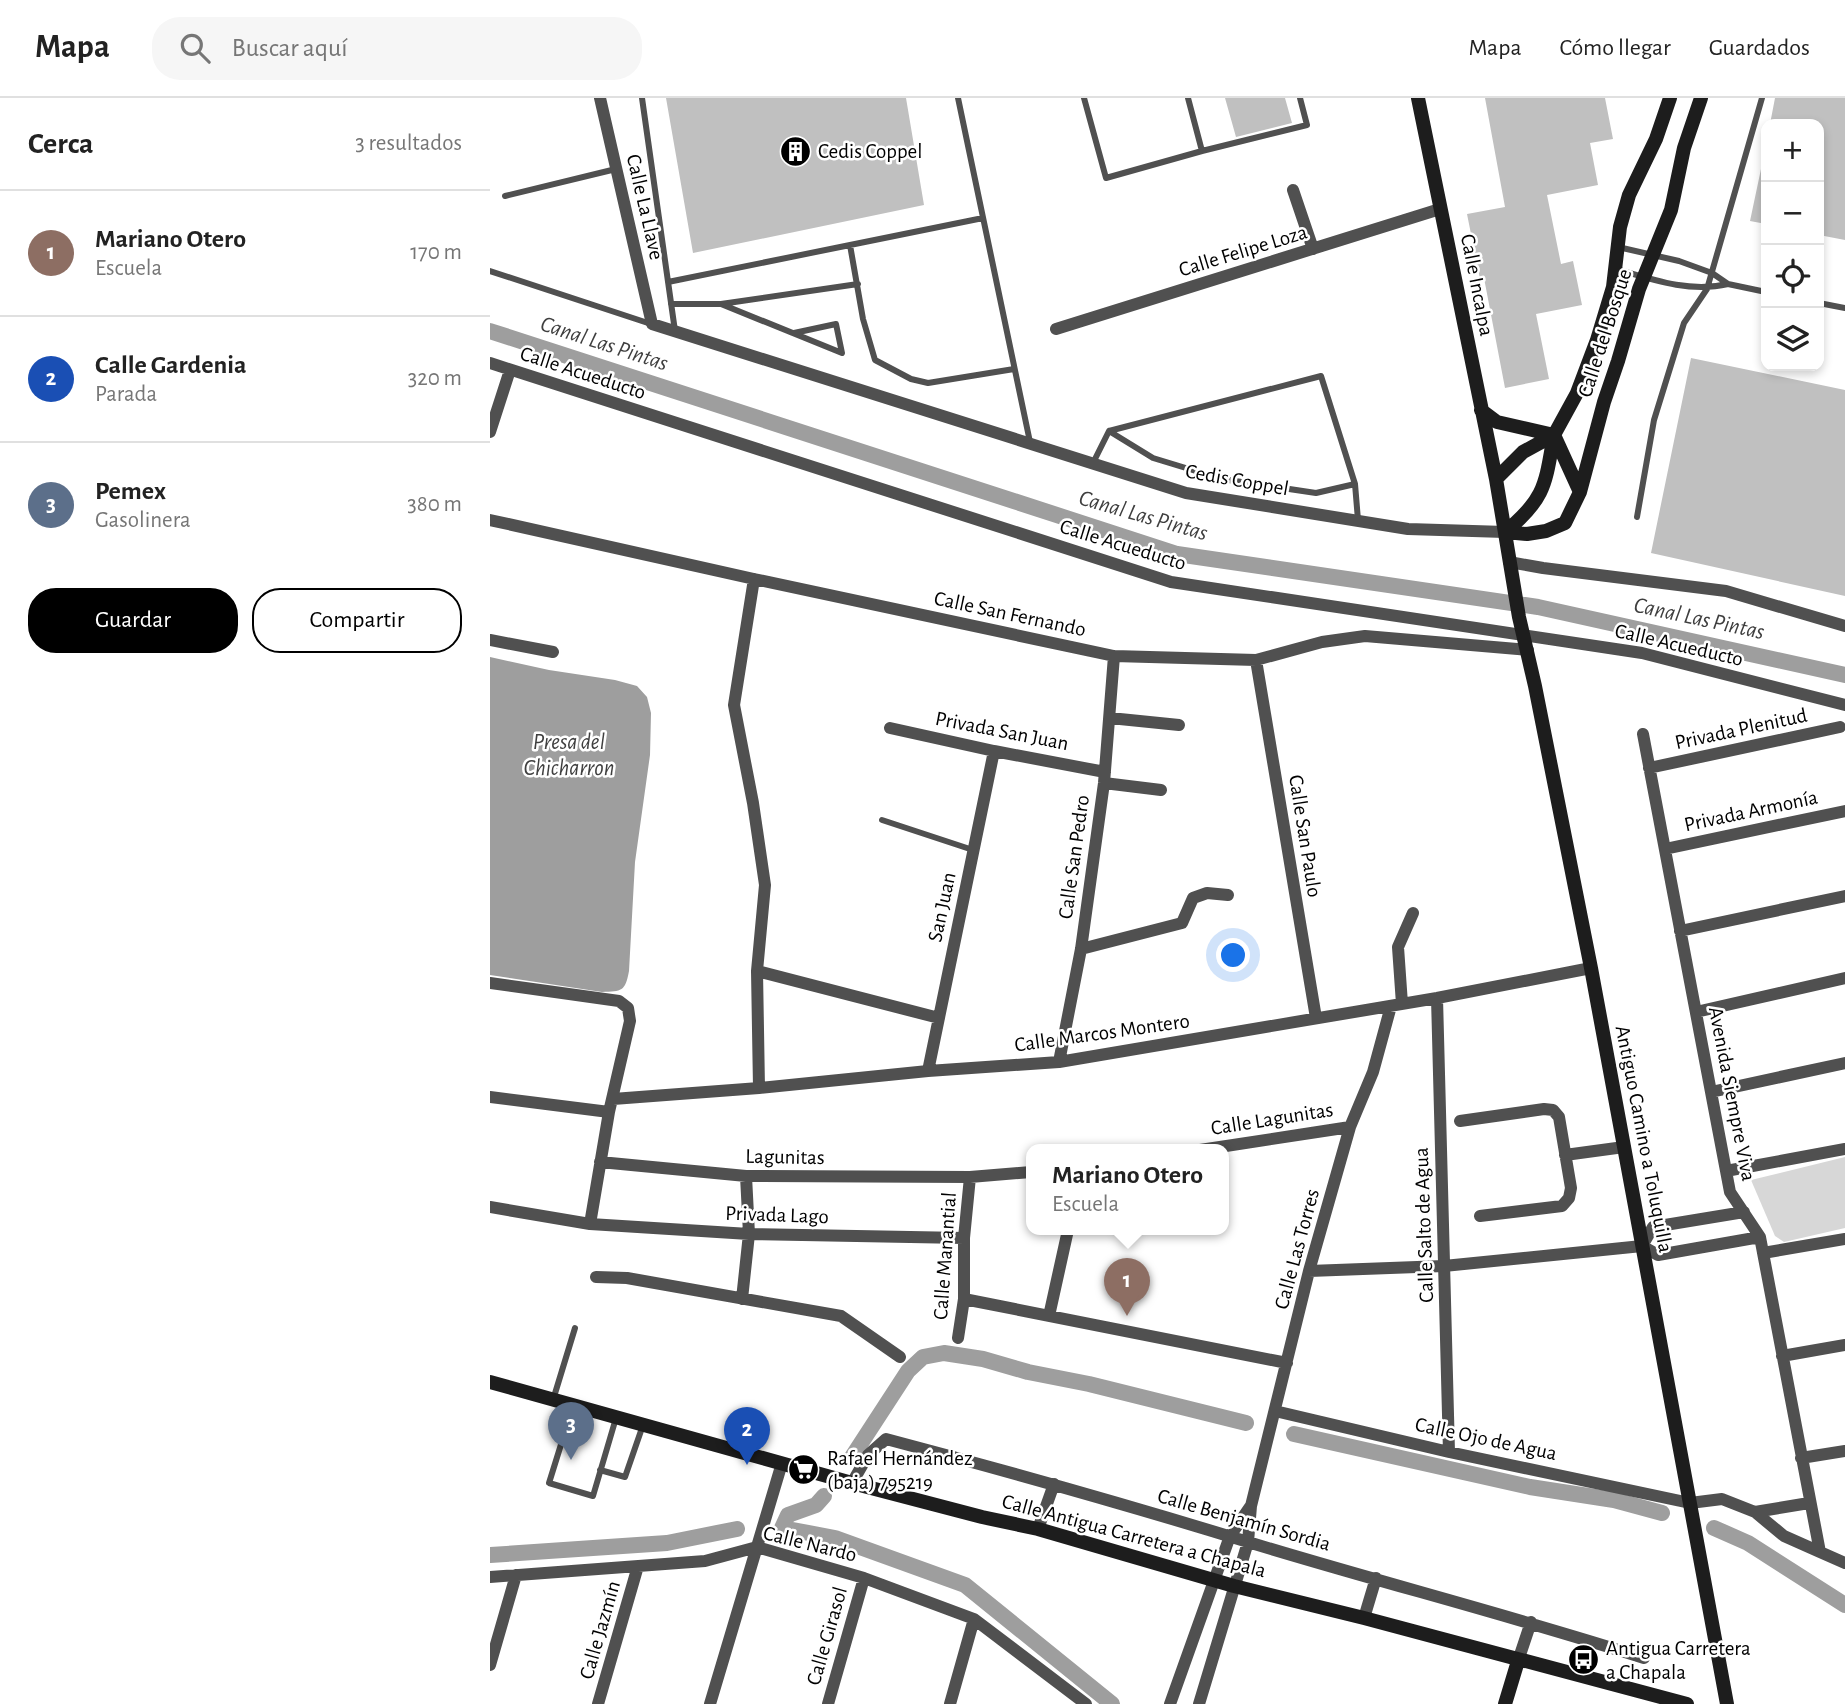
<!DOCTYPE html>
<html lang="es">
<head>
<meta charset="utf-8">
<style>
  :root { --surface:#fff; --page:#f6f6f6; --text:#222; --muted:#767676; --line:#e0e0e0; --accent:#000 }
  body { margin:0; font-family:"Alegreya Sans",sans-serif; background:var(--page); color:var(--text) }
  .controls { position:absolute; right:21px; top:21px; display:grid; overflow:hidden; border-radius:14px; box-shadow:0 4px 10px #0003 }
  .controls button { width:63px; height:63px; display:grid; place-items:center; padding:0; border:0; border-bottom:2px solid var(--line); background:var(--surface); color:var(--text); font:35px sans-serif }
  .you { position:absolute; left:744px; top:858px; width:24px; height:24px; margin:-18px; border:5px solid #fff; border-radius:50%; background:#1a73e8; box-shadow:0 0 0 10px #1a73e833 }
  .badge { display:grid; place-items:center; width:46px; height:46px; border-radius:50%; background:var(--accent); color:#fff; font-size:23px; font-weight:700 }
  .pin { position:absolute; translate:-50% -58px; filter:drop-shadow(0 2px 4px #0008) }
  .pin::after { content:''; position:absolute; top:37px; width:24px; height:21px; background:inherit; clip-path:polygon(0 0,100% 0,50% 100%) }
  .popup { position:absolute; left:536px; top:1046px; width:203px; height:91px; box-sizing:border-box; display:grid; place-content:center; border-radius:14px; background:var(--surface); filter:drop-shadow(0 2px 5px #0005); font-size:23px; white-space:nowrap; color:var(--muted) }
  .popup b { font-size:26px; color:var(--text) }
  .popup::after { content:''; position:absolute; left:50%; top:100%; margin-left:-14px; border:14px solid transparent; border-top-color:var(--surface) }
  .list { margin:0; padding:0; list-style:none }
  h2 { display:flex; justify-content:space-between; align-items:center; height:91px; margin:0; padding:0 28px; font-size:30px }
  h2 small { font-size:23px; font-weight:400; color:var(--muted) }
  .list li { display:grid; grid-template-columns:46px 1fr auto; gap:21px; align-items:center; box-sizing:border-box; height:126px; padding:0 28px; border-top:2px solid var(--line) }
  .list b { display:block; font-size:26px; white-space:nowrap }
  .list p { margin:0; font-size:23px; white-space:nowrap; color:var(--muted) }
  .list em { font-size:23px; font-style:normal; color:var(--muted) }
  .actions { display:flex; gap:14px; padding:21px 28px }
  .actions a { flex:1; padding:16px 0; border:2px solid var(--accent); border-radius:28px; text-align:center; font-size:24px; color:var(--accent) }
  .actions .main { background:var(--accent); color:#fff }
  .icon { flex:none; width:38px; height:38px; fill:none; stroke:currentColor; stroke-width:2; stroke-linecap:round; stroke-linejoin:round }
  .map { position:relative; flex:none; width:1355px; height:1606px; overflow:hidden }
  header { display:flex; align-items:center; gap:42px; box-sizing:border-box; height:98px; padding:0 35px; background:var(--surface); border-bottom:2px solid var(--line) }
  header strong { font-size:33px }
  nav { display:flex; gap:38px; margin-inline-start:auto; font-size:24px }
  .search { width:490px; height:63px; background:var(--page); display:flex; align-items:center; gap:18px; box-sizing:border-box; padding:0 24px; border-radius:28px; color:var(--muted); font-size:26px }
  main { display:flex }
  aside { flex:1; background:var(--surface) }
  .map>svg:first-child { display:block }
</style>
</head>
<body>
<header>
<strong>Mapa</strong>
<div class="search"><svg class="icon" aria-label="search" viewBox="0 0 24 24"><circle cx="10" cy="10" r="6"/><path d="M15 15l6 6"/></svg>Buscar aquí</div>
<nav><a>Mapa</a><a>Cómo llegar</a><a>Guardados</a></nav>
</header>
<main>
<aside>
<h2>Cerca<small>3 resultados</small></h2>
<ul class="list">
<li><span class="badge" style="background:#8d6e63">1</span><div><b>Mariano Otero</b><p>Escuela</p></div><em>170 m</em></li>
<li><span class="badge" style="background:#1a4fb4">2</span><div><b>Calle Gardenia</b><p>Parada</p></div><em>320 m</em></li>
<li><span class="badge" style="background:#5c6f8a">3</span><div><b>Pemex</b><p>Gasolinera</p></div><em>380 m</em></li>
</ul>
<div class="actions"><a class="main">Guardar</a><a>Compartir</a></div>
</aside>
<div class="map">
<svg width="1355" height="1606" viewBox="0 0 1355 1606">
  <rect width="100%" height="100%" fill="#fff"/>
  <!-- green -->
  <path fill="#d7d7d7" d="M1355 1059V1130L1294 1144 1285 1138 1261 1082Z"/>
  <!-- water -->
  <path fill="#9e9e9e" d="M0 559 59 572 125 582 147 588 157 599 161 615 160 657 145 764 139 873C135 894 132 893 112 894L0 877Z"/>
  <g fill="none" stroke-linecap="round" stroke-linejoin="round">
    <!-- canal -->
    <path stroke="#9e9e9e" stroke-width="16" d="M0 233 687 456 1048 509 1355 577
      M804 1336 1040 1389 1124 1402 1172 1415
      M362 1359 418 1273 433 1259 454 1255 493 1261 538 1274 599 1286 756 1325
      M334 1398 326 1407 298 1417 292 1430 345 1440 475 1487 622 1606
      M1224 1430 1258 1445 1355 1507
      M0 1457 177 1445 247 1431"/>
  </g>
  <!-- building -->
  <path fill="#c0c0c0" d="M176 0H416L434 107 203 155Z
    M735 0H795L802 25 746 39Z
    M995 0H1115L1123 41 1100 45 1108 87 1057 97 1071 166 1083 163 1092 207 1046 216 1059 281 1015 290 994 180 990 181 977 116 1015 109Z
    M1285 0H1355V142L1329 137V26H1280Z
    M1271 71H1276V126L1260 123Z
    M1201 260 1355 292V498L1161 455Z"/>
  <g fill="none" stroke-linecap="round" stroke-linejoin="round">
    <!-- lane -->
    <path stroke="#505050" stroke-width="6" d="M152 0 185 233
      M468 0 540 344
      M594 0 616 80 712 53 698 0
      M712 53 817 27 810 0
      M15 98 126 71
      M493 120 360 147 373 221 385 262 421 281 438 285 524 271
      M1128 149 1189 163 1222 175 1238 186 1276 194
      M1126 171C1163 182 1200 195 1238 186
      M0 173 161 226
      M178 184 360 147
      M1329 205 1355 210
      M181 206H231L368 186
      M231 206 352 255 346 226 304 235
      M619 333 663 360 732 381 826 395 865 386
      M603 365 619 333 831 278 865 386 868 422
      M1147 419 1164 322 1194 225 1217 191 1272 0
      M392 722 483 752
      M63 1302 85 1230
      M83 1308 59 1385 103 1398 126 1320
      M110 1372 135 1379 153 1327"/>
    <!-- street -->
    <path stroke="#505050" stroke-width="12" d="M110 0 162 226 696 395 918 431 1015 434
      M803 92 823 151
      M566 231 950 111
      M0 265 681 484 1152 555 1355 607
      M0 334 20 272
      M0 422 264 481 624 558 766 562 832 544 875 538 1038 552
      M1019 464 1053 470 1236 493 1355 528
      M264 481 244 607 263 705 275 787 267 873 269 990
      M0 542 63 554
      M766 562 826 920
      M620 620 689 627
      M400 630 504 653 615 674
      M1153 636 1240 1094 1270 1139 1330 1454 1355 1465
      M1159 670 1350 629
      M614 685 671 692
      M1175 751 1355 713
      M1190 833 1355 798
      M591 851 692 825 703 800 717 795 738 797
      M267 873 449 920
      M0 885 129 903 138 910 140 923 119 1014 100 1126
      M947 900 959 1354
      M912 906 908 849 923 815
      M1206 914 1355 880
      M569 964 591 851 614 685 624 558
      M438 973 504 653
      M1221 994 1355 965
      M0 999 119 1014
      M123 1001 269 990 438 973 569 964 947 900 1101 870
      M970 1023 1054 1011 1063 1012 1069 1019 1081 1090 1079 1100 1072 1108 990 1118
      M710 1052 860 1029
      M1075 1057 1134 1049
      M110 1064 256 1078 480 1079 541 1074
      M1236 1073 1355 1051
      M0 1109 100 1126 259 1136 474 1140
      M1152 1148 1163 1129 1254 1114
      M1273 1155 1355 1141
      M819 1173 954 1168 1152 1148 1168 1157 1270 1139
      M106 1179 137 1180 351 1218 410 1259
      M252 1201 259 1136 256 1078
      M474 1201 797 1265
      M559 1218 578 1132
      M468 1240 474 1201V1140L480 1079
      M1292 1258 1355 1247
      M785 1313 959 1354 1200 1405 1232 1401 1265 1414 1319 1405
      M1311 1360 1355 1353
      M362 1385 378 1357 396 1341C517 1373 638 1407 758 1444 889 1484 1023 1518 1154 1560
      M1265 1414 1294 1438 1330 1454
      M548 1431 564 1386
      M0 1479 215 1463 267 1449 374 1480 484 1521 596 1606
      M874 1520 886 1480
      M1028 1563 1041 1524
      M0 1567 26 1477
      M108 1606 148 1468
      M220 1606 292 1365
      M338 1606 374 1480
      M460 1606 484 1521
      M680 1606 740 1438 760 1409
      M709 1606 758 1444 761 1408 819 1173 860 1029 883 974 901 908"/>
    <!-- secondary -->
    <path stroke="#1d1d1d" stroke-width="14" d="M928 0 1006 381 1029 519 1045 588 1101 870 1237 1606
      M991 312 1007 324 1064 337
      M1064 337 1090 394
      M1006 381 1033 354 1064 337 1087 295 1107 242 1123 189 1130 129 1139 97 1166 41 1180 0
      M1015 434 1037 436 1056 433 1075 425 1090 394 1114 304 1128 263 1149 191 1181 112 1194 50 1211 0
      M1015 434C1056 400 1055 387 1064 337
      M0 1284 362 1385 492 1419 548 1431 744 1488 874 1520 1197 1606
      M1015 1606 1028 1563"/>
  </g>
  <!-- icons -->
  <defs>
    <symbol id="building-disc" viewBox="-11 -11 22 22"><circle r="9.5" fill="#000" stroke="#fff"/><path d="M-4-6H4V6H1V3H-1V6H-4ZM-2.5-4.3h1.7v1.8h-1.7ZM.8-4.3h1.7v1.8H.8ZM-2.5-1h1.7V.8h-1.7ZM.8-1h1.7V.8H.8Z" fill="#fff"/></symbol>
    <symbol id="supermarket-disc" viewBox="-11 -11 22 22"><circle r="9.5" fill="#000" stroke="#fff"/><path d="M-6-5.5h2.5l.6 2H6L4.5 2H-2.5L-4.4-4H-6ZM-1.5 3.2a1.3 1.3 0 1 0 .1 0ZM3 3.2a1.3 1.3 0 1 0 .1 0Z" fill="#fff"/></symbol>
    <symbol id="bus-disc" viewBox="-11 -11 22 22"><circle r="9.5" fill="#000" stroke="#fff"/><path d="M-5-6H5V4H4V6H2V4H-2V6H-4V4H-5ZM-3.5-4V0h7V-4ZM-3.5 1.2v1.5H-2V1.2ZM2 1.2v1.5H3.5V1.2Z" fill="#fff"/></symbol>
  </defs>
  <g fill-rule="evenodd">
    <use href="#building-disc" x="288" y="36" width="35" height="35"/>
    <use href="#supermarket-disc" x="296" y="1354" width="35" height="35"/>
    <use href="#bus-disc" x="1076" y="1544" width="35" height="35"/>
  </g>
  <g text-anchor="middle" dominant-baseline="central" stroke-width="5" stroke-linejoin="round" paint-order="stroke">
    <!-- poi labels -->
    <g font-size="21" fill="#000" stroke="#fff" text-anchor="start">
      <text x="328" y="53">Cedis Coppel</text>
      <text x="337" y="1360">Rafael Hernández<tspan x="337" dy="24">(baja) 795219</tspan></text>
      <text x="1116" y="1550">Antigua Carretera<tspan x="1116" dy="24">a Chapala</tspan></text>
    </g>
    <!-- street labels -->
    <g font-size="21" fill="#000" stroke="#fff">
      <text transform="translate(155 109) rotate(77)">Calle La Llave</text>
      <text transform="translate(753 153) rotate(-17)">Calle Felipe Loza</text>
      <text transform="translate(987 187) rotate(79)">Calle Incalpa</text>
      <text transform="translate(1115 235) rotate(-72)">Calle del Bosque</text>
      <text transform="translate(93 275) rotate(18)">Calle Acueducto</text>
      <text transform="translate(747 382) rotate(10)">Cedis Coppel</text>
      <text transform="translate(633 447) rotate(17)">Calle Acueducto</text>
      <text transform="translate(520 516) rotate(12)">Calle San Fernando</text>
      <text transform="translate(1189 547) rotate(13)">Calle Acueducto</text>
      <text transform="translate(1251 631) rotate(-12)">Privada Plenitud</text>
      <text transform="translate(512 633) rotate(11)">Privada San Juan</text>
      <text transform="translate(1261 713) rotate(-12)">Privada Armonía</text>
      <text transform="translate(815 738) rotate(81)">Calle San Paulo</text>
      <text transform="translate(584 759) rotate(-82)">Calle San Pedro</text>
      <text transform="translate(452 809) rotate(-78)">San Juan</text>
      <text transform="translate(612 935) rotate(-8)">Calle Marcos Montero</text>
      <text transform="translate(1242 996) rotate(79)">Avenida Siempre Viva</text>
      <text transform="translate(782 1021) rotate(-9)">Calle Lagunitas</text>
      <text transform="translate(1154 1041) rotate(79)">Antiguo Camino a Toluquilla</text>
      <text transform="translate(295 1059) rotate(1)">Lagunitas</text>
      <text transform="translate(287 1117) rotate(2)">Privada Lago</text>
      <text transform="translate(934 1127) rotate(-92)">Calle Salto de Agua</text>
      <text transform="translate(807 1151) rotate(-75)">Calle Las Torres</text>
      <text transform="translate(455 1158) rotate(-86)">Calle Manantial</text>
      <text transform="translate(996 1341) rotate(12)">Calle Ojo de Agua</text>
      <text transform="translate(754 1422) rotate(16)">Calle Benjamín Sordia</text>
      <text transform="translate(644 1438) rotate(15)">Calle Antigua Carretera a Chapala</text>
      <text transform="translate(320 1446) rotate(14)">Calle Nardo</text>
      <text transform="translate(110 1532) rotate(-74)">Calle Jazmín</text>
      <text transform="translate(337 1538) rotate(-74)">Calle Girasol</text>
    </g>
    <!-- water labels -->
    <g font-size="23" font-style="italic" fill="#3f3f3f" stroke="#fff">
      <text transform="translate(114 246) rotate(18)">Canal Las Pintas</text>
      <text transform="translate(653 418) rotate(16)">Canal Las Pintas</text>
      <text transform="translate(1209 521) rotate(12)">Canal Las Pintas</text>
      <text x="79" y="644">Presa del<tspan x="79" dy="26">Chicharron</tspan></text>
    </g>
  </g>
</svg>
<div class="controls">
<button>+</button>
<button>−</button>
<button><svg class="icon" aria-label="locate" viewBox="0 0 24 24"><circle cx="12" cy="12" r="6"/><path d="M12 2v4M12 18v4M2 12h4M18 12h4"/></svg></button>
<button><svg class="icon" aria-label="layers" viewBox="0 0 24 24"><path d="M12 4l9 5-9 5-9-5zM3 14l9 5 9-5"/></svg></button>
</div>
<div class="you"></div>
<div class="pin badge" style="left:637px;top:1218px;background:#8d6e63">1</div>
<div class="popup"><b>Mariano Otero</b>Escuela</div>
<div class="pin badge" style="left:257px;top:1367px;background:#1a4fb4">2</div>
<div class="pin badge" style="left:81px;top:1362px;background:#5c6f8a">3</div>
</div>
</main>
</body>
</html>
